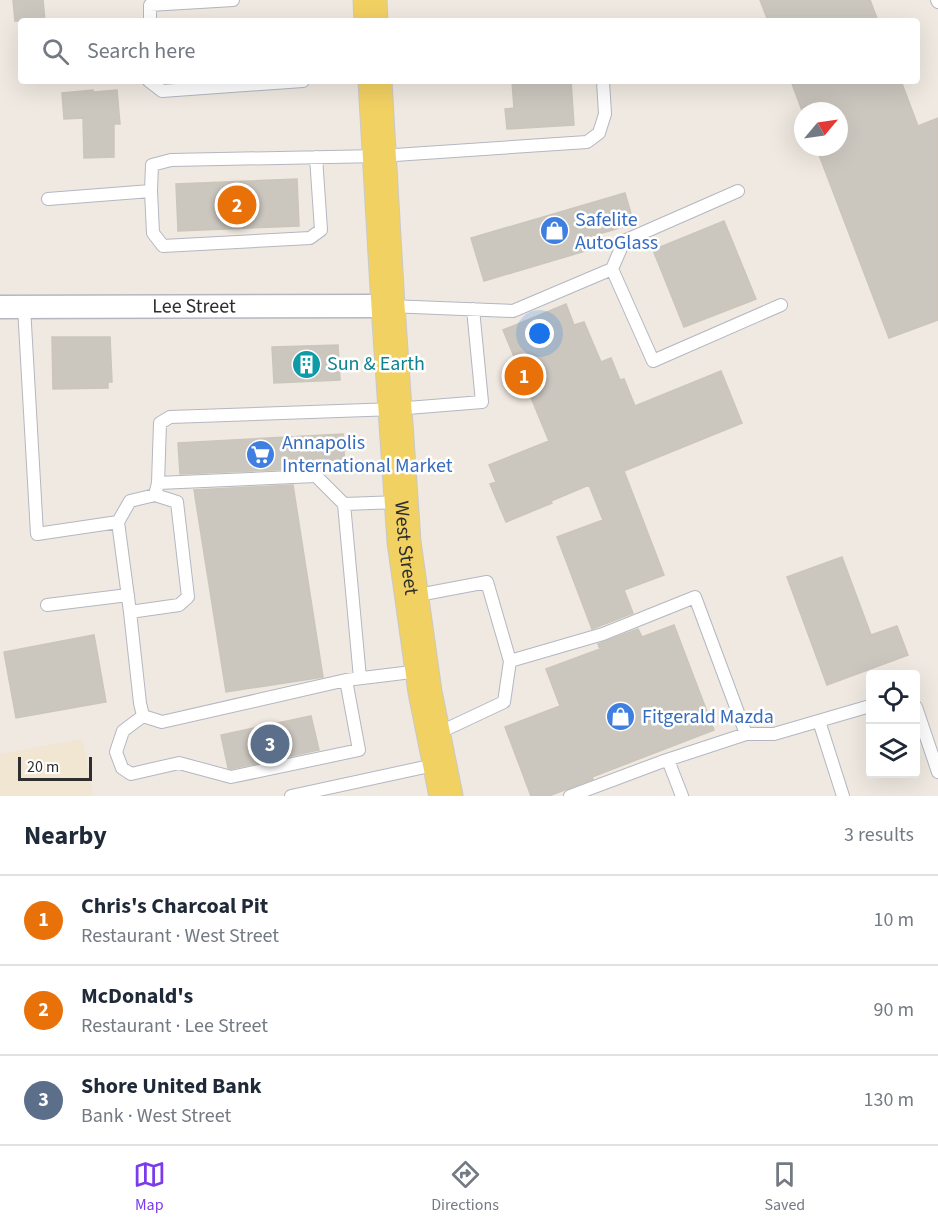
<!DOCTYPE html>
<html lang="en">
<head>
<meta charset="utf-8">
<style>
  :root { --surface:#fff; --page:#f2f2f3; --text:#1f2937; --muted:#747a83; --line:#e0e1e3; --accent:#7c3aed }
  body { margin:0; font-family:"Source Sans 3",sans-serif; background:var(--page); color:var(--text) }
  .controls { position:absolute; right:18px; bottom:18px; display:grid; overflow:hidden; border-radius:6px; box-shadow:0 6px 24px #0002 }
  .controls button { width:54px; height:54px; display:grid; place-items:center; padding:0; border:0; border-bottom:2px solid var(--line); background:var(--surface); color:var(--text); font:30px sans-serif }
  .compass { position:absolute; left:794px; top:102px; width:54px; height:54px; border-radius:50%; background:var(--surface); box-shadow:0 6px 24px #0002; rotate:61deg }
  .scale { position:absolute; left:18px; bottom:15px; width:74px; box-sizing:border-box; padding-left:6px; border:3px solid #2e2e2e; border-top:0; font-size:16px; line-height:21px; white-space:nowrap; color:#2e2e2e; -webkit-text-stroke:4px #fff; paint-order:stroke }
  .you { position:absolute; left:540px; top:334px; width:21px; height:21px; margin:-15px; border:4px solid #fff; border-radius:50%; background:#1a73e8; box-shadow:0 0 0 9px #1a73e833 }
  .badge { display:grid; place-items:center; width:39px; height:39px; border-radius:50%; background:var(--accent); color:#fff; font-size:20px; font-weight:700 }
  .pin { position:absolute; translate:-50% -50%; border:3px solid #fff; box-shadow:0 2px 6px #0006 }
  .list { margin:0; padding:0; list-style:none }
  h2 { display:flex; justify-content:space-between; align-items:center; height:78px; margin:0; padding:0 24px; font-size:26px }
  h2 small { font-size:20px; font-weight:400; color:var(--muted) }
  .list li { display:grid; grid-template-columns:39px 1fr auto; gap:18px; align-items:center; box-sizing:border-box; height:90px; padding:0 24px; border-top:2px solid var(--line) }
  .list b { display:block; font-size:22px; white-space:nowrap }
  .list p { margin:0; font-size:20px; white-space:nowrap; color:var(--muted) }
  .list em { font-size:20px; font-style:normal; color:var(--muted) }
  .icon { flex:none; width:33px; height:33px; fill:none; stroke:currentColor; stroke-width:2; stroke-linecap:round; stroke-linejoin:round }
  .map { position:relative; flex:none; width:938px; height:796px; overflow:hidden }
  .search { position:absolute; background:var(--surface); box-shadow:0 6px 24px #0002; left:18px; right:18px; top:18px; height:66px; display:flex; align-items:center; gap:15px; box-sizing:border-box; padding:0 21px; border-radius:6px; color:var(--muted); font-size:22px }
  .sheet { height:348px; background:var(--surface) }
  nav { display:flex; justify-content:space-around; align-items:center; box-sizing:border-box; height:84px; border-top:2px solid var(--line); background:var(--surface); font-size:16px; color:var(--muted) }
  nav a { display:grid; justify-items:center; gap:3px }
  nav .on { color:var(--accent) }
  .map>svg:first-child { display:block }
</style>
</head>
<body>
<div class="map">
<svg width="938" height="796" viewBox="0 0 938 796">
  <rect width="100%" height="100%" fill="#efe9e1"/>
  <!-- education -->
  <path fill="#f0e6d1" d="M82 739 93 796H0V754Z"/>
  <!-- building -->
  <path fill="#cbc7bf" stroke="#cbc5ba" stroke-width="1.5" d="M13 0H43L45 21H15Z
    M760 0H870L878 21H768Z
    M512 81H571L574 125 507 129 505 109 514 108Z
    M791 81H901L918 126 938 118V320L889 338 816 147H839V111H803V113Z
    M93 90V92L117 90 120 124H114V157L84 158 83 118 64 119 62 93Z
    M297 179 299 226 178 231 176 184Z
    M625 193 634 224 588 237 592 249 484 281 471 238Z
    M724 221 756 299 684 327 653 250Z
    M566 304 574 325 584 322 601 362 611 358 620 380 624 379 635 406 721 371 742 423 624 471 664 575 624 590 633 613 592 629 557 537 603 520 589 485 551 501 552 503 506 522 490 484 496 482 489 465 549 441 503 330Z
    M52 337H110L112 382H108V388L53 389Z
    M338 345 340 380 274 383 272 347Z
    M343 434 345 467 180 474 178 443Z
    M293 485 323 677 226 692 194 490Z
    M842 557 871 635 897 626 908 655 827 685 787 577Z
    M674 625 714 730 592 777 593 779 549 796H531L505 727 560 706 546 669 600 649 598 644 638 629 642 637Z
    M94 635 106 702 16 718 4 652Z
    M311 716 319 750 231 769 228 768 221 735Z"/>
  <g fill="none" stroke-linecap="round" stroke-linejoin="round">
    <defs>
      <path id="service" d="M937 0 938 2
        M150 21V5L233 0
        M149 81 162 91 303 81
        M316 157 321 230 310 238 163 246 153 233 151 191 152 165 171 160 380 156 587 142 599 133 605 114 603 81
        M48 199 151 191
        M612 269 653 361 781 305
        M389 306 513 311 612 269 624 241 738 191
        M24 307 37 534 118 522
        M158 483 316 476 344 504 360 678
        M344 504 400 502
        M413 596 487 582 510 661
        M47 605 128 595
        M130 612 179 605 188 597 177 502 155 495
        M420 671 346 680 162 722 143 716 140 703 130 612 118 522 130 501 155 495 158 483 160 423 170 417 395 409 482 402 473 309
        M916 707 938 772
        M143 716 123 731 116 752 122 768 131 774 179 763 231 777 359 750 346 680
        M819 721 843 796
        M436 734 504 702 510 661 603 634 695 597 746 734 661 762 570 796
        M746 734H774L870 706
        M668 760 682 796
        M291 796 439 764"/>
      <g id="minor">
        <path id="s1" d="M0 307 388 306"/>
      </g>
      <g id="primary">
        <path d="M370 0 371 21"/>
        <path id="s2" d="M375 81 388 306 404 542 425 692 446 796"/>
      </g>
    </defs>
    <!-- service casing -->
    <use href="#service" stroke="#b4b7c1" stroke-width="14"/>
    <!-- minor casing -->
    <use href="#minor" stroke="#b4b7c1" stroke-width="25"/>
    <!-- primary casing -->
    <use href="#primary" stroke="#c9c9c9" stroke-width="35"/>
    <!-- service -->
    <use href="#service" stroke="#fff" stroke-width="12"/>
    <!-- minor -->
    <use href="#minor" stroke="#fff" stroke-width="22"/>
    <!-- primary -->
    <use href="#primary" stroke="#f2d163" stroke-width="33"/>
  </g>
  <!-- icons -->
  <defs>
    <symbol id="shop-disc" viewBox="-11 -11 22 22"><circle r="9.5" fill="#3f7fe0" stroke="#fff"/><path d="M-5-2.5h2.3a2.7 3.5 0 0 1 5.4 0H5L5.5 6h-11ZM-1.5-2.5h3a1.5 2.3 0 0 0-3 0Z" fill="#fff"/></symbol>
    <symbol id="building-disc" viewBox="-11 -11 22 22"><circle r="9.5" fill="#0f9aa8" stroke="#fff"/><path d="M-4-6H4V6H1V3H-1V6H-4ZM-2.5-4.3h1.7v1.8h-1.7ZM.8-4.3h1.7v1.8H.8ZM-2.5-1h1.7V.8h-1.7ZM.8-1h1.7V.8H.8Z" fill="#fff"/></symbol>
    <symbol id="supermarket-disc" viewBox="-11 -11 22 22"><circle r="9.5" fill="#3f7fe0" stroke="#fff"/><path d="M-6-5.5h2.5l.6 2H6L4.5 2H-2.5L-4.4-4H-6ZM-1.5 3.2a1.3 1.3 0 1 0 .1 0ZM3 3.2a1.3 1.3 0 1 0 .1 0Z" fill="#fff"/></symbol>
  </defs>
  <g fill-rule="evenodd">
    <use href="#shop-disc" x="538" y="214" width="33" height="33"/>
    <use href="#building-disc" x="290" y="348" width="33" height="33"/>
    <use href="#supermarket-disc" x="244" y="438" width="33" height="33"/>
    <use href="#shop-disc" x="604" y="700" width="33" height="33"/>
  </g>
  <g text-anchor="middle" dominant-baseline="central" stroke-width="5" stroke-linejoin="round" paint-order="stroke">
    <!-- shop labels -->
    <g font-size="20" fill="#366cbe" stroke="#fff" text-anchor="start">
      <text x="575" y="220">Safelite<tspan x="575" dy="23">AutoGlass</tspan></text>
      <text x="282" y="443">Annapolis<tspan x="282" dy="23">International Market</tspan></text>
      <text x="642" y="717">Fitgerald Mazda</text>
    </g>
    <!-- street labels -->
    <g font-size="20" fill="#2e2e2e" stroke="#fff">
      <text stroke="none"><textPath href="#s1" startOffset="194">Lee Street</textPath></text>
      <text stroke="none"><textPath href="#s2" startOffset="468">West Street</textPath></text>
    </g>
    <!-- culture labels -->
    <g font-size="20" fill="#0d838f" stroke="#fff" text-anchor="start">
      <text x="327" y="364">Sun &amp; Earth</text>
    </g>
  </g>
</svg>
<div class="controls">
<button><svg class="icon" aria-label="locate" viewBox="0 0 24 24"><circle cx="12" cy="12" r="6"/><path d="M12 2v4M12 18v4M2 12h4M18 12h4"/></svg></button>
<button><svg class="icon" aria-label="layers" viewBox="0 0 24 24"><path d="M12 4l9 5-9 5-9-5zM3 14l9 5 9-5"/></svg></button>
</div>
<svg class="compass" viewBox="-18 -18 36 36"><path d="M0-13l5 13h-10z" fill="#e53935"/><path d="M0 13l5-13h-10z" fill="#747a83"/></svg>
<div class="scale">20 m</div>
<div class="you"></div>
<div class="pin badge" style="left:524px;top:376px;background:#e8710a">1</div>
<div class="pin badge" style="left:237px;top:205px;background:#e8710a">2</div>
<div class="pin badge" style="left:270px;top:744px;background:#5c6f8a">3</div>
<div class="search"><svg class="icon" aria-label="search" viewBox="0 0 24 24"><circle cx="10" cy="10" r="6"/><path d="M15 15l6 6"/></svg>Search here</div>
</div>
<section class="sheet">
<h2>Nearby<small>3 results</small></h2>
<ul class="list">
<li><span class="badge" style="background:#e8710a">1</span><div><b>Chris's Charcoal Pit</b><p>Restaurant · West Street</p></div><em>10 m</em></li>
<li><span class="badge" style="background:#e8710a">2</span><div><b>McDonald's</b><p>Restaurant · Lee Street</p></div><em>90 m</em></li>
<li><span class="badge" style="background:#5c6f8a">3</span><div><b>Shore United Bank</b><p>Bank · West Street</p></div><em>130 m</em></li>
</ul>
</section>
<nav>
<a class="on"><svg class="icon" aria-label="map" viewBox="0 0 24 24"><path d="M3 6l6-2 6 2 6-2v14l-6 2-6-2-6 2zM9 4v14M15 6v14"/></svg>Map</a>
<a><svg class="icon" aria-label="directions" viewBox="0 0 24 24"><path d="M12 3l9 9-9 9-9-9zM9 14v-3h6M13 9l2 2-2 2"/></svg>Directions</a>
<a><svg class="icon" aria-label="saved" viewBox="0 0 24 24"><path d="M7 4h10v16l-5-4-5 4z"/></svg>Saved</a>
</nav>
</body>
</html>
